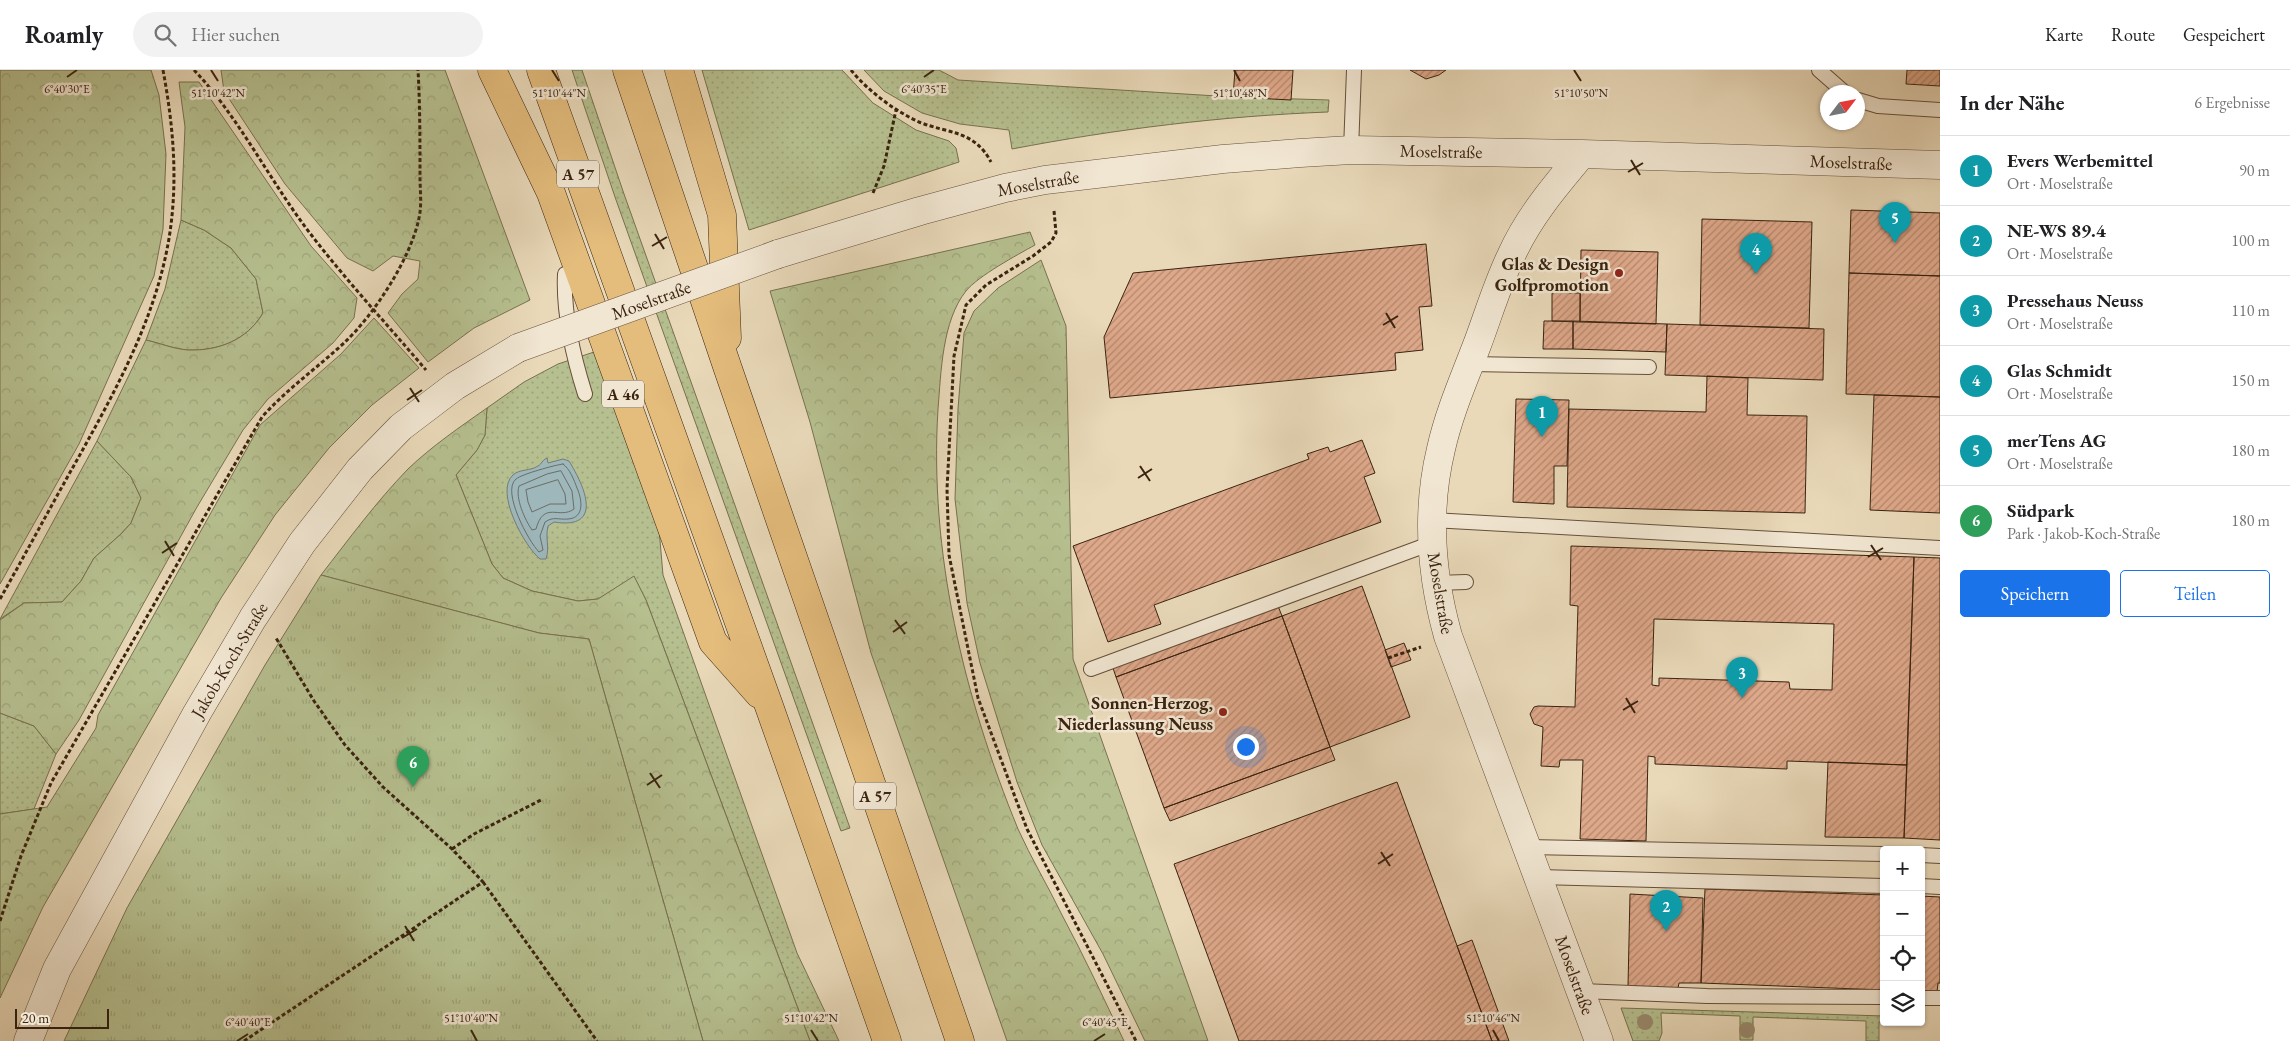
<!DOCTYPE html>
<html lang="de">
<head>
<meta charset="utf-8">
<style>
  :root { --surface:#fff; --page:#f2f2f2; --text:#202124; --muted:#757577; --line:#e0e0e0; --accent:#1a73e8 }
  body { margin:0; font-family:"EB Garamond",serif; background:var(--page); color:var(--text) }
  .controls { position:absolute; right:15px; bottom:15px; display:grid; overflow:hidden; border-radius:5px; box-shadow:0 1px 4px #0004 }
  .controls button { width:45px; height:45px; display:grid; place-items:center; padding:0; border:0; border-bottom:1px solid var(--line); background:var(--surface); color:var(--text); font:25px sans-serif }
  .compass { position:absolute; left:1820px; top:15px; width:45px; height:45px; border-radius:50%; background:var(--surface); box-shadow:0 1px 4px #0004; rotate:58deg }
  .scale { position:absolute; left:15px; bottom:12px; width:94px; box-sizing:border-box; padding-left:5px; border:2px solid #3a230f; border-top:0; font-size:14px; line-height:18px; white-space:nowrap; color:#3a230f; -webkit-text-stroke:4px #f1e6d2; paint-order:stroke }
  .you { position:absolute; left:1245px; top:676px; width:18px; height:18px; margin:-12px; border:4px solid #fff; border-radius:50%; background:#1a73e8; box-shadow:0 0 0 8px #1a73e833 }
  .badge { display:grid; place-items:center; width:32px; height:32px; border-radius:50%; background:var(--accent); color:#fff; font-size:16px; font-weight:700 }
  .pin { position:absolute; translate:-50% -41px; filter:drop-shadow(0 1px 2px #0008) }
  .pin::after { content:''; position:absolute; top:26px; width:18px; height:15px; background:inherit; clip-path:polygon(0 0,100% 0,50% 100%) }
  .list { margin:0; padding:0; list-style:none }
  h2 { display:flex; justify-content:space-between; align-items:center; height:65px; margin:0; padding:0 20px; font-size:21px }
  h2 small { font-size:16px; font-weight:400; color:var(--muted) }
  .list li { display:grid; grid-template-columns:32px 1fr auto; gap:15px; align-items:center; box-sizing:border-box; height:70px; padding:0 20px; border-top:1px solid var(--line) }
  .list b { display:block; font-size:19px; white-space:nowrap }
  .list p { margin:0; font-size:16px; white-space:nowrap; color:var(--muted) }
  .list em { font-size:16px; font-style:normal; color:var(--muted) }
  .actions { display:flex; gap:10px; padding:15px 20px }
  .actions a { flex:1; padding:11px 0; border:1px solid var(--accent); border-radius:5px; text-align:center; font-size:18px; color:var(--accent) }
  .actions .main { background:var(--accent); color:#fff }
  .icon { flex:none; width:28px; height:28px; fill:none; stroke:currentColor; stroke-width:2; stroke-linecap:round; stroke-linejoin:round }
  .map { position:relative; flex:none; width:1940px; height:971px; overflow:hidden }
  header { display:flex; align-items:center; gap:30px; box-sizing:border-box; height:70px; padding:0 25px; background:var(--surface); border-bottom:1px solid var(--line) }
  header strong { font-size:24px }
  nav { display:flex; gap:28px; margin-inline-start:auto; font-size:18px }
  .search { width:350px; height:45px; background:var(--page); display:flex; align-items:center; gap:12px; box-sizing:border-box; padding:0 18px; border-radius:28px; color:var(--muted); font-size:19px }
  main { display:flex }
  aside { flex:1; background:var(--surface) }
  .map>svg:first-child { display:block }
</style>
</head>
<body>
<header>
<strong>Roamly</strong>
<div class="search"><svg class="icon" aria-label="search" viewBox="0 0 24 24"><circle cx="10" cy="10" r="6"/><path d="M15 15l6 6"/></svg>Hier suchen</div>
<nav><a>Karte</a><a>Route</a><a>Gespeichert</a></nav>
</header>
<main>
<div class="map">
<svg width="1940" height="971" viewBox="0 0 1940 971">
  <defs>
    <pattern id="grass-dots" width="8" height="8" patternUnits="userSpaceOnUse" patternTransform="scale(1.25)"><rect width="8" height="8" fill="#b6bf8f"/><path d="M2 2h.1M6 6h.1" fill="none" stroke="#9da47a" stroke-width="1.8" stroke-linecap="round"/></pattern>
    <pattern id="forest-crowns" width="20" height="18" patternUnits="userSpaceOnUse" patternTransform="scale(1.25)"><rect width="20" height="18" fill="#b6bf8f"/><path d="M2 6a3 3 0 1 1 6 0M12 15a3 3 0 1 1 6 0" fill="none" stroke="#9da47a"/></pattern>
    <pattern id="park-tufts" width="24" height="20" patternUnits="userSpaceOnUse" patternTransform="scale(1.25)"><rect width="24" height="20" fill="#b6bf8f"/><path d="M3 7l-1-3M5 7V3M7 7l1-3M15 17l-1-3M17 17v-4M19 17l1-3" fill="none" stroke="#9da47a"/></pattern>
    <pattern id="building-hatch" width="6" height="6" patternUnits="userSpaceOnUse" patternTransform="scale(1.25)"><rect width="6" height="6" fill="#dea88a"/><path d="M-1 1l2-2M0 6l6-6M5 7l2-2" fill="none" stroke="#b5886f"/></pattern>
  </defs>
  <rect width="100%" height="100%" fill="#e9d9b9"/>
  <filter id="stains"><feTurbulence type="fractalNoise" baseFrequency=".004" numOctaves="4"/><feColorMatrix values="0 0 0 0 .2 0 0 0 0 .09 0 0 0 0 .02 0 0 0 .5 -.17"/></filter>
  <radialGradient id="worn" r=".72"><stop offset=".6" stop-color="#630" stop-opacity="0"/><stop offset="1" stop-color="#630" stop-opacity=".3"/></radialGradient>
  <!-- grass -->
  <path fill="url(#grass-dots)" stroke="#78714f" d="M572 0H582L624 124 850 758 841 761 615 127Z
    M702 0H842L873 33 916 60 949 71 956 78 959 92 749 160Z
    M864 0H939L958 10 1233 27 1329 30 1328 42C1223 46 1116 59 1012 79L1009 60 960 54 922 43 884 21Z
    M181 150 204 160 231 178 256 209 263 243C247 270 219 281 188 280 174 279 159 273 146 270L165 219Z
    M594 282 659 459 663 505 797 883 839 971H810L646 530 634 507 598 529 578 531 532 521 503 508 492 494 456 405 477 380 485 365 487 338 524 312 558 294Z
    M97 371 131 407 141 428 131 453 121 464 94 488 81 511 62 532 24 533 0 549Z
    M0 643 34 656 56 684 34 739 0 744Z
    M1621 938 1884 946V951L1879 952V971H1866V951L1753 947V970H1740V946L1661 943 1662 963 1659 971H1633Z"/>
  <!-- forest -->
  <path fill="url(#forest-crowns)" stroke="#78714f" d="M0 0H151L159 25 166 84 163 159 154 206 79 374 0 514Z
    M221 0H445L530 230 474 258 428 292 388 243 402 224 418 209 420 191 393 186 373 201 347 188 285 114 224 21Z
    M179 12H199L311 176 357 228 354 248 333 273 268 329 243 360 197 437 79 650 56 684 34 656 0 643V550L24 533 62 532 81 511 94 488 121 464 131 453 141 428 131 407 97 371 146 270C159 273 174 279 188 280 219 281 247 270 263 243L256 209 231 178 204 160 181 150 185 57Z
    M1030 162 1035 175C1017 185 978 206 966 221 942 251 941 303 938 339 929 483 964 627 1018 759 1031 788 1048 816 1062 845 1084 886 1104 929 1124 971H1007L871 583 810 352 770 221Z
    M1041 190 1066 256 1073 589 1208 971H1145L1103 884 1042 775 1017 712 980 593 967 533 955 429 958 339 964 263 974 241 998 218Z
    M374 248 419 298 372 335 329 378 275 445 221 528 43 837 0 928V744L47 737 96 658 98 645 260 355 341 284Z
    M487 338 485 365 477 380 456 405 492 494 503 508 532 521 578 531 598 529 634 506 646 530 810 971H703L589 569 539 563 321 505C349 469 376 432 408 399 432 376 460 357 487 338Z"/>
  <!-- park -->
  <path fill="url(#park-tufts)" stroke="#78714f" d="M321 505 539 563 589 569 703 971H64L127 838 265 595Z"/>
  <!-- water -->
  <path fill="#9db7bb" stroke="#757c76" d="M547 388 548 393 563 389 569 391C585 417 604 460 554 452L548 456C545 469 550 477 546 489H540C525 477 494 422 513 405 519 399 531 401 538 396 542 394 542 390 547 388Z"/>
  <g fill="none" stroke-linecap="round" stroke-linejoin="round">
    <!-- shore -->
    <path stroke="#6c6d65" stroke-width="1" d="M563 394C570 399 574 410 577 418 582 429 585 448 568 449 558 450 554 446 545 452L540 466 543 480 539 482C529 472 501 421 516 409 522 404 555 395 563 394Z
      M561 401 572 421 574 439C559 450 544 430 536 459L532 460C525 450 515 428 519 416L547 404Z
      M558 410 565 424 566 434H550L532 442 528 432 526 420Z"/>
  </g>
  <!-- building -->
  <path fill="url(#building-hatch)" stroke="#3a230f" fill-rule="evenodd" d="M1235 0H1293L1291 30 1233 27Z
    M1410 0H1446L1439 5 1426 9Z
    M1907 0H1940V16L1906 14Z
    M1851 140 1940 143V206L1849 203Z
    M1702 149 1812 152 1809 258 1700 255Z
    M1426 174 1432 236 1419 237 1423 280 1395 283 1396 300 1110 328 1104 267 1133 203Z
    M1581 180 1658 182 1656 254 1580 252Z
    M1849 203 1940 206V327L1846 324Z
    M1552 223H1580V252L1552 251Z
    M1544 251H1573V279H1543Z
    M1573 251 1667 254 1666 282 1573 279Z
    M1667 254 1824 259 1823 310 1665 305Z
    M1707 306 1748 308 1747 345 1807 346 1805 443 1567 437 1569 339 1706 342Z
    M1874 325 1940 327V443L1870 440Z
    M1516 329 1569 330 1567 396H1554V434L1513 432Z
    M1362 370 1375 403 1364 407 1381 452 1154 535 1161 554 1108 572 1073 476 1309 389 1307 384 1328 377 1330 382Z
    M1571 476 1914 487 1907 695 1787 691V699L1655 694V687L1648 686 1646 771 1580 769 1583 690H1560L1559 697 1541 696 1543 657 1534 654 1530 644 1534 637 1538 636 1575 637 1578 536 1570 535ZM1654 549 1834 554 1832 620 1790 619 1789 612 1659 608V616L1652 615Z
    M1914 487 1940 488V770L1904 768Z
    M1362 516 1410 647 1330 677 1282 546Z
    M1276 531 1282 546 1116 607 1111 592Z
    M1282 546 1330 677 1164 738 1116 607Z
    M1404 573 1411 590 1391 597 1385 580Z
    M1330 677 1335 690 1170 751 1164 738Z
    M1828 692 1907 695 1904 768 1825 767Z
    M1397 712 1492 971H1239L1174 794Z
    M1705 819 1884 825V920L1701 913Z
    M1630 824 1703 828 1701 913H1679L1678 918 1628 916Z
    M1921 826 1940 827V913H1938L1937 922 1921 921Z
    M1472 870 1509 971H1492L1457 876Z"/>
  <g fill="none" stroke-linecap="round" stroke-linejoin="round">
    <defs>
      <path id="lane" d="M1819 0 1844 22
        M1858 30 1878 36 1940 40
        M1351 80 1354 0
        M565 204C563 244 573 286 585 324
        M1470 294 1649 297
        M1432 450 1940 478
        M1436 513 1466 512
        M1091 599 1432 473
        M1528 777 1884 784
        M1921 785 1940 786
        M1538 807 1884 816
        M1921 816 1940 817
        M1581 921 1707 926 1884 927
        M1921 928H1940"/>
      <path id="street" d="M1582 84C1555 116 1528 148 1511 186 1497 215 1488 246 1477 275 1464 309 1449 343 1441 379 1426 441 1431 505 1448 566L1599 971
        M778 184 920 141 1005 118 1045 110 1223 89 1300 83 1351 80 1582 84 1940 95
        M28 971 57 899 197 643 253 548 302 473 360 399 401 357 455 316 518 278"/>
      <path id="highway" d="M492 0 551 123 713 572 759 624
        M541 0 769 636 887 971
        M627 0 728 299 960 971
        M679 0 722 145 727 268"/>
    </defs>
    <!-- lane casing -->
    <use href="#lane" stroke="#66503a" stroke-width="16"/>
    <!-- street casing -->
    <use href="#street" stroke="#66503a" stroke-width="29"/>
    <!-- highway casing -->
    <use href="#highway" stroke="#3a230f" stroke-width="29"/>
    <!-- path -->
    <path stroke="#3a230f" stroke-width="3" stroke-dasharray="4 2.5" stroke-linecap="butt" d="M194 0C237 45 268 107 306 158 343 207 386 253 426 300
      M851 0C868 21 895 41 919 52 949 64 974 60 991 92
      M873 123 884 96 896 40
      M1054 141 1056 163 1051 172 1033 186 986 215 966 235 954 286 947 419 949 485 978 628 1027 759 1136 971
      M0 529C26 483 51 436 77 390 117 318 158 244 170 162 178 107 173 54 163 0
      M1388 588 1421 577
      M452 779 474 764 543 729
      M483 812 597 971
      M0 851 21 786 51 713 262 347C287 319 317 298 344 273 374 245 411 188 419 148 422 135 420 120 420 106 420 71 420 35 418 0
      M244 971 483 812 452 779 383 717 345 675 314 631 276 568"/>
    <!-- lane -->
    <use href="#lane" stroke="#f1e6d2" stroke-width="14"/>
    <!-- street -->
    <use href="#street" stroke="#f1e6d2" stroke-width="28"/>
    <!-- highway -->
    <use href="#highway" stroke="#e4bc7c" stroke-width="28"/>
    <defs>
      <path id="street-bridge" d="M518 278 778 184"/>
    </defs>
    <!-- street-bridge casing -->
    <use href="#street-bridge" stroke="#66503a" stroke-width="29" stroke-linecap="butt"/>
    <!-- street-bridge -->
    <use href="#street-bridge" stroke="#f1e6d2" stroke-width="28"/>
  </g>
  <!-- trees -->
  <g fill="#9a8a6d">
    <circle cx="1645" cy="952" r="8"/>
    <circle cx="1747" cy="960" r="8"/>
  </g>
  <!-- ticks -->
  <path fill="none" stroke="#3a230f" stroke-width="2" d="M211 0 218 11M552 0 559 11M1234 0 1240 11M1574 0 1581 11M67 7 77 0M924 7 934 0M1631 90 1640 105M1628 102 1643 93M655 164 664 179M652 176 667 167M1386 243 1395 258M1383 255 1398 246M410 318 419 332M407 330 422 320M1140 396 1150 411M1138 408 1152 399M165 471 174 486M1871 475 1881 490M162 483 177 473M1868 487 1883 478M895 550 905 564M893 562 907 552M1626 628 1635 643M1623 640 1638 631M650 703 660 718M647 715 662 705M1381 782 1390 796M1378 794 1393 784M405 856 414 871M402 868 417 859M471 960 477 971M811 960 818 971M1493 960 1499 971M237 971 248 964M1094 971 1105 964"/>
  <!-- markers -->
  <g fill="#8f2418" stroke="#f1e6d2" stroke-width="2">
    <circle cx="1619" cy="203" r="5"/>
    <circle cx="1223" cy="642" r="5"/>
  </g>
  <g text-anchor="middle" dominant-baseline="central" stroke-width="5" stroke-linejoin="round" paint-order="stroke">
    <!-- shield labels -->
    <g fill="#f1e6d2" stroke="#715e4a" stroke-width="1">
      <rect x="557" y="90.5" width="42" height="27" rx="4"/>
      <rect x="602" y="310.5" width="42" height="27" rx="4"/>
      <rect x="854" y="712.5" width="42" height="27" rx="4"/>
    </g>
    <g font-size="16" font-weight="bold" fill="#3a230f">
      <text x="578" y="104">A 57</text>
      <text x="623" y="324">A 46</text>
      <text x="875" y="726">A 57</text>
    </g>
    <!-- street labels -->
    <g font-size="18" fill="#3a230f" stroke="#f1e6d2">
      <text transform="translate(1441 81) rotate(1)">Moselstraße</text>
      <text transform="translate(1851 92) rotate(2)">Moselstraße</text>
      <text transform="translate(1038 113) rotate(-10)">Moselstraße</text>
      <text transform="translate(651 230) rotate(-20)">Moselstraße</text>
      <text transform="translate(1441 523) rotate(80)">Moselstraße</text>
      <text transform="translate(229 590) rotate(-59)">Jakob-Koch-Straße</text>
      <text transform="translate(1575 905) rotate(70)">Moselstraße</text>
    </g>
    <!-- poi labels -->
    <g font-size="18" font-weight="bold" fill="#3a230f" stroke="#f1e6d2" text-anchor="end">
      <text x="1609" y="193">Glas &amp; Design<tspan x="1609" dy="21">Golfpromotion</tspan></text>
      <text x="1213" y="632">Sonnen-Herzog,<tspan x="1213" dy="21">Niederlassung Neuss</tspan></text>
    </g>
  </g>
  <g font-size="12" text-anchor="middle" fill="#3a230f" stroke="#f1e6d2" stroke-width="5" stroke-linejoin="round" paint-order="stroke">
    <text x="67" y="23">6°40'30"E</text>
    <text x="924" y="23">6°40'35"E</text>
    <text x="218" y="27">51°10'42"N</text>
    <text x="559" y="27">51°10'44"N</text>
    <text x="1240" y="27">51°10'48"N</text>
    <text x="1581" y="27">51°10'50"N</text>
    <text x="471" y="952">51°10'40"N</text>
    <text x="811" y="952">51°10'42"N</text>
    <text x="1493" y="952">51°10'46"N</text>
    <text x="248" y="956">6°40'40"E</text>
    <text x="1105" y="956">6°40'45"E</text>
  </g>
  <rect width="100%" height="100%" filter="url(#stains)"/>
  <rect width="100%" height="100%" fill="url(#worn)"/>
</svg>
<div class="controls">
<button>+</button>
<button>−</button>
<button><svg class="icon" aria-label="locate" viewBox="0 0 24 24"><circle cx="12" cy="12" r="6"/><path d="M12 2v4M12 18v4M2 12h4M18 12h4"/></svg></button>
<button><svg class="icon" aria-label="layers" viewBox="0 0 24 24"><path d="M12 4l9 5-9 5-9-5zM3 14l9 5 9-5"/></svg></button>
</div>
<svg class="compass" viewBox="-18 -18 36 36"><path d="M0-13l5 13h-10z" fill="#e53935"/><path d="M0 13l5-13h-10z" fill="#757577"/></svg>
<div class="scale">20 m</div>
<div class="you"></div>
<div class="pin badge" style="left:1542px;top:367px;background:#0f9aa8">1</div>
<div class="pin badge" style="left:1666px;top:861px;background:#0f9aa8">2</div>
<div class="pin badge" style="left:1742px;top:628px;background:#0f9aa8">3</div>
<div class="pin badge" style="left:1756px;top:204px;background:#0f9aa8">4</div>
<div class="pin badge" style="left:1895px;top:173px;background:#0f9aa8">5</div>
<div class="pin badge" style="left:413px;top:717px;background:#2e9e5b">6</div>
</div>
<aside>
<h2>In der Nähe<small>6 Ergebnisse</small></h2>
<ul class="list">
<li><span class="badge" style="background:#0f9aa8">1</span><div><b>Evers Werbemittel</b><p>Ort · Moselstraße</p></div><em>90 m</em></li>
<li><span class="badge" style="background:#0f9aa8">2</span><div><b>NE-WS 89.4</b><p>Ort · Moselstraße</p></div><em>100 m</em></li>
<li><span class="badge" style="background:#0f9aa8">3</span><div><b>Pressehaus Neuss</b><p>Ort · Moselstraße</p></div><em>110 m</em></li>
<li><span class="badge" style="background:#0f9aa8">4</span><div><b>Glas Schmidt</b><p>Ort · Moselstraße</p></div><em>150 m</em></li>
<li><span class="badge" style="background:#0f9aa8">5</span><div><b>merTens AG</b><p>Ort · Moselstraße</p></div><em>180 m</em></li>
<li><span class="badge" style="background:#2e9e5b">6</span><div><b>Südpark</b><p>Park · Jakob-Koch-Straße</p></div><em>180 m</em></li>
</ul>
<div class="actions"><a class="main">Speichern</a><a>Teilen</a></div>
</aside>
</main>
</body>
</html>
